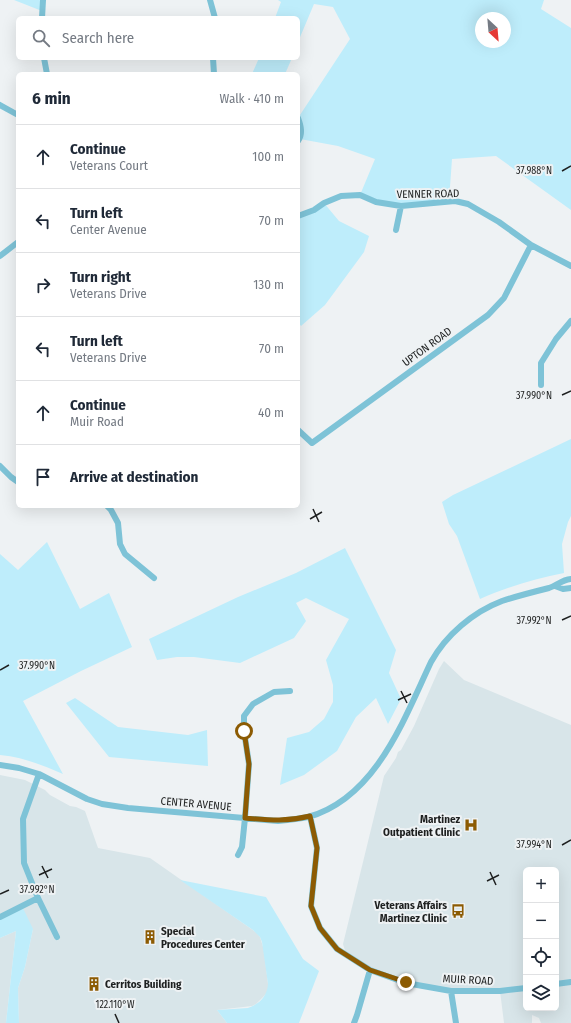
<!DOCTYPE html>
<html lang="en">
<head>
<meta charset="utf-8">
<style>
  :root { --surface:#fff; --page:#f6f6f7; --text:#1f2937; --muted:#747a83; --line:#e0e1e3 }
  body { margin:0; font-family:"Fira Sans Condensed",sans-serif; background:var(--page); color:var(--text) }
  .controls { position:absolute; right:12px; bottom:12px; display:grid; overflow:hidden; border-radius:6px; box-shadow:0 4px 16px #0002 }
  .controls button { width:36px; height:36px; display:grid; place-items:center; padding:0; border:0; border-bottom:1px solid var(--line); background:var(--surface); color:var(--text); font:20px sans-serif }
  .compass { position:absolute; left:475px; top:12px; width:36px; height:36px; border-radius:50%; background:var(--surface); box-shadow:0 4px 16px #0002; rotate:154deg }
  .stop { position:absolute; width:12px; height:12px; margin:-9px; border:3px solid #8c5b03; border-radius:50%; background:#fff }
  .stop.end { background:#8c5b03; border-color:#fff; box-shadow:0 1px 4px #0008 }
  .list { margin:0; padding:0; list-style:none }
  h2 { display:flex; justify-content:space-between; align-items:center; height:52px; margin:0; padding:0 16px; font-size:17px }
  h2 small { font-size:13px; font-weight:400; color:var(--muted) }
  .list li { display:grid; grid-template-columns:26px 1fr auto; gap:12px; align-items:center; box-sizing:border-box; height:64px; padding:0 16px; border-top:1px solid var(--line) }
  .list b { display:block; font-size:15px; white-space:nowrap }
  .list p { margin:0; font-size:13px; white-space:nowrap; color:var(--muted) }
  .list em { font-size:13px; font-style:normal; color:var(--muted) }
  .icon { flex:none; width:22px; height:22px; fill:none; stroke:currentColor; stroke-width:2; stroke-linecap:round; stroke-linejoin:round }
  .map { position:relative; flex:none; width:571px; height:1023px; overflow:hidden }
  .search { position:absolute; background:var(--surface); box-shadow:0 4px 16px #0002; left:16px; top:16px; width:284px; height:44px; display:flex; align-items:center; gap:10px; box-sizing:border-box; padding:0 14px; border-radius:6px; color:var(--muted); font-size:15px }
  .panel { position:absolute; background:var(--surface); box-shadow:0 4px 16px #0002; left:16px; top:72px; width:284px; height:436px; border-radius:6px }
  .map>svg:first-child { display:block }
</style>
</head>
<body>
<div class="map">
<svg width="571" height="1023" viewBox="0 0 571 1023">
  <rect width="100%" height="100%" fill="#eef2f4"/>
  <!-- built -->
  <path fill="#d8e5e9" fill-rule="evenodd" d="M444 661 464 680 571 725V1023H541L539 1018 532 1015V1023H504L500 991H451L406 983 370 970 346 954 343 944 384 776 396 758 398 752 401 750 414 726 439 669ZM526 870H556V1008H526Z
    M0 775 25 780 45 790 50 795 70 806 76 807 85 811 98 848 150 858 257 933 260 937 264 950 268 984V991L265 995 256 1004 252 1006 217 1010 227 1023H19L18 988 25 967 33 929 0 917Z
    M16 931 6 1023H0V938Z"/>
  <!-- green -->
  <path fill="#beedfb" fill-rule="evenodd" d="M14 0H43L42 11Z
    M278 0H544L541 9 571 28V210L496 156 452 159 449 201 401 206 360 195 375 159 338 146 300 139 298 118 350 39 333 7 314 4 298 42V18H275L281 2ZM481 18H505V42H481Z
    M259 58H292L285 74H252Z
    M324 203 339 221 369 236 364 252 325 305 301 326 298 322V216Z
    M571 439V516L568 522 562 544 564 573C535 579 506 587 480 599L457 536 449 524 442 502 453 495Z
    M47 542 80 609 109 593 132 647 81 671 23 701 63 774C42 765 23 757 0 755V554L18 570Z
    M345 548 396 650 389 673 401 699 388 724 376 698 356 717 337 751 304 775 280 785 287 738 309 732 324 719 333 702V685L326 660 349 619 306 598 296 603 306 621 294 638 240 663 194 657H177L157 660 149 639 238 597 296 573Z
    M75 698 118 727 188 735 207 730 208 766 109 757 66 703Z
    M180 880 266 897 303 959 319 971 299 1023H227L217 1010 248 1008C259 1004 267 997 268 984L262 942 260 937 253 930Z
    M22 906 33 929 25 967 18 988 19 1023H6L16 931 0 938V917Z"/>
  <g fill="none" stroke-linecap="round" stroke-linejoin="round">
    <!-- minor -->
    <path stroke="#7ec3d7" stroke-width="6" d="M210 0 215 18
      M42 18 43 0
      M44 58 47 74
      M213 58 214 74
      M0 105 18 115
      M298 118C301 126 303 134 298 141
      M298 216 314 210 324 203 341 196 360 195 376 202 401 206 455 201 468 204 499 222 531 245 571 266
      M396 230 401 206
      M0 256 18 242
      M541 385V363L556 339 571 321
      M298 430 312 443 488 315 504 298 531 245
      M0 466 11 477 18 482
      M107 506 111 510 118 523 120 544 125 554 154 578
      M555 586 563 589 571 588
      M0 765 19 768 39 774 87 799 102 804 128 808 278 821C288 820 298 819 308 817 376 798 404 719 431 662 446 635 473 612 502 601 517 596 533 592 549 588 558 585 561 580 571 579
      M39 774 23 819 24 863 38 898 57 937
      M310 816 317 848 311 906 320 928 337 949 370 970 406 983 451 991H500L526 988
      M238 855 242 847 245 818 249 764 244 731V716L253 704 274 692 290 691
      M0 917 38 898
      M556 984 571 982
      M451 991 456 1023
      M354 1023 357 1015 370 970"/>
  </g>
  <g fill="none" stroke-linecap="round" stroke-linejoin="round">
    <!-- route -->
    <path stroke="#8c5b03" stroke-width="5" d="M244 731 249 764 245 818C269 820 286 822 310 816L317 848 311 906 320 928 337 949 370 970 406 982"/>
  </g>
  <!-- ticks -->
  <path fill="none" stroke="#1e2020" stroke-width="1.5" d="M562 171 571 166M562 395 571 391M313 509 319 522M310 519 322 512M562 620 571 616M0 670 9 665M401 691 407 703M398 700 411 694M562 845 571 840M42 866 48 878M490 872 496 885M39 875 52 869M487 881 499 875M0 894 9 890M115 1014 119 1023"/>
  <!-- icons -->
  <defs>
    <symbol id="hospital-bare" viewBox="-9 -9 18 18"><path d="M-5-5h3v3.5h4V-5h3V5h-3V1.5h-4V5h-3Z" fill="#8c5b03" stroke="#eef2f4" stroke-width="2.5" paint-order="stroke"/></symbol>
    <symbol id="bus-bare" viewBox="-9 -9 18 18"><path d="M-5-6H5V4H4V6H2V4H-2V6H-4V4H-5ZM-3.5-4V0h7V-4ZM-3.5 1.2v1.5H-2V1.2ZM2 1.2v1.5H3.5V1.2Z" fill="#8c5b03" stroke="#eef2f4" stroke-width="2.5" paint-order="stroke"/></symbol>
    <symbol id="building-bare" viewBox="-9 -9 18 18"><path d="M-4-6H4V6H1V3H-1V6H-4ZM-2.5-4.3h1.7v1.8h-1.7ZM.8-4.3h1.7v1.8H.8ZM-2.5-1h1.7V.8h-1.7ZM.8-1h1.7V.8H.8Z" fill="#8c5b03" stroke="#eef2f4" stroke-width="2.5" paint-order="stroke"/></symbol>
  </defs>
  <g fill-rule="evenodd">
    <use href="#hospital-bare" x="461" y="815" width="20" height="20"/>
    <use href="#bus-bare" x="448" y="901" width="20" height="20"/>
    <use href="#building-bare" x="140" y="927" width="20" height="20"/>
    <use href="#building-bare" x="84" y="974" width="20" height="20"/>
  </g>
  <g text-anchor="middle" dominant-baseline="central" stroke-width="4" stroke-linejoin="round" paint-order="stroke">
    <!-- street labels -->
    <g font-size="11" fill="#1e2020" stroke="#eef2f4">
      <text transform="translate(428 194) rotate(-1)">VENNER ROAD</text>
      <text transform="translate(427 347) rotate(-36)">UPTON ROAD</text>
      <text transform="translate(196 804) rotate(5)">CENTER AVENUE</text>
      <text transform="translate(468 980) rotate(3)">MUIR ROAD</text>
    </g>
    <!-- poi labels -->
    <g font-size="11" font-weight="bold" fill="#1e2020" stroke="#eef2f4" text-anchor="end">
      <text x="460" y="819">Martinez<tspan x="460" dy="13">Outpatient Clinic</tspan></text>
      <text x="447" y="905">Veterans Affairs<tspan x="447" dy="13">Martinez Clinic</tspan></text>
      <text x="161" y="931" text-anchor="start">Special<tspan x="161" dy="13">Procedures Center</tspan></text>
      <text x="105" y="984" text-anchor="start">Cerritos Building</text>
    </g>
  </g>
  <g font-size="10" text-anchor="middle" fill="#1e2020" stroke="#eef2f4" stroke-width="4" stroke-linejoin="round" paint-order="stroke">
    <text x="534" y="174">37.988°N</text>
    <text x="534" y="399">37.990°N</text>
    <text x="534" y="624">37.992°N</text>
    <text x="37" y="669">37.990°N</text>
    <text x="534" y="848">37.994°N</text>
    <text x="37" y="893">37.992°N</text>
    <text x="115" y="1008">122.110°W</text>
  </g>
</svg>
<div class="controls">
<button>+</button>
<button>−</button>
<button><svg class="icon" aria-label="locate" viewBox="0 0 24 24"><circle cx="12" cy="12" r="6"/><path d="M12 2v4M12 18v4M2 12h4M18 12h4"/></svg></button>
<button><svg class="icon" aria-label="layers" viewBox="0 0 24 24"><path d="M12 4l9 5-9 5-9-5zM3 14l9 5 9-5"/></svg></button>
</div>
<svg class="compass" viewBox="-18 -18 36 36"><path d="M0-13l5 13h-10z" fill="#e53935"/><path d="M0 13l5-13h-10z" fill="#747a83"/></svg>
<div class="stop" style="left:244px;top:731px"></div>
<div class="stop end" style="left:406px;top:982px"></div>
<div class="search"><svg class="icon" aria-label="search" viewBox="0 0 24 24"><circle cx="10" cy="10" r="6"/><path d="M15 15l6 6"/></svg>Search here</div>
<section class="panel">
<h2>6 min<small>Walk · 410 m</small></h2>
<ul class="list">
<li><svg class="icon" aria-label="ahead" viewBox="0 0 24 24"><path d="M12 20V5M6 11l6-6 6 6"/></svg><div><b>Continue</b><p>Veterans Court</p></div><em>100 m</em></li>
<li><svg class="icon" aria-label="left" viewBox="0 0 24 24"><path d="M17 20v-9H6M10 6l-5 5 5 5"/></svg><div><b>Turn left</b><p>Center Avenue</p></div><em>70 m</em></li>
<li><svg class="icon" aria-label="right" viewBox="0 0 24 24"><path d="M7 20v-9h11M14 6l5 5-5 5"/></svg><div><b>Turn right</b><p>Veterans Drive</p></div><em>130 m</em></li>
<li><svg class="icon" aria-label="left" viewBox="0 0 24 24"><path d="M17 20v-9H6M10 6l-5 5 5 5"/></svg><div><b>Turn left</b><p>Veterans Drive</p></div><em>70 m</em></li>
<li><svg class="icon" aria-label="ahead" viewBox="0 0 24 24"><path d="M12 20V5M6 11l6-6 6 6"/></svg><div><b>Continue</b><p>Muir Road</p></div><em>40 m</em></li>
<li><svg class="icon" aria-label="arrive" viewBox="0 0 24 24"><path d="M6 21V4h12l-3 4 3 4H6"/></svg><div><b>Arrive at destination</b></div></li>
</ul>
</section>
</div>
</body>
</html>
